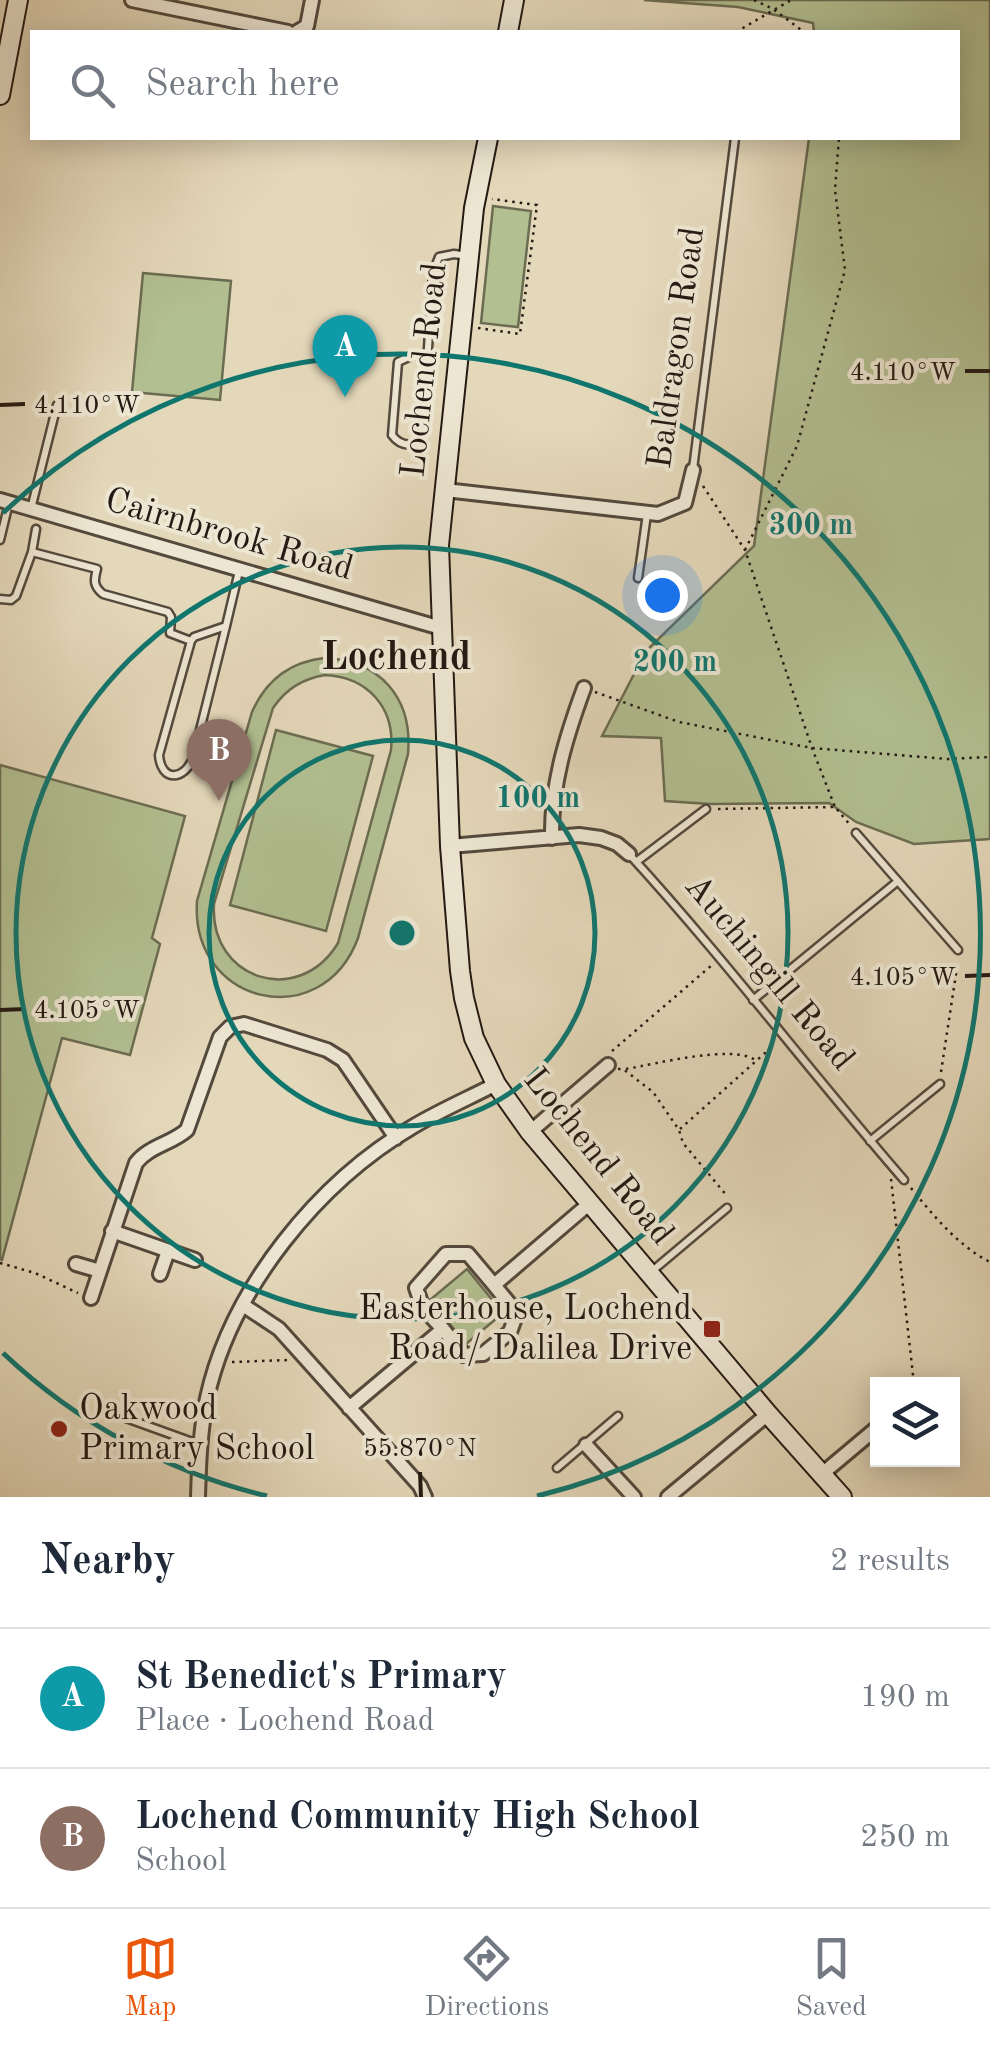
<!DOCTYPE html>
<html lang="en">
<head>
<meta charset="utf-8">
<style>
  :root { --surface:#fff; --page:#f2f2f3; --text:#1f2937; --muted:#747a83; --line:#e0e1e3; --accent:#ea580c }
  body { margin:0; font-family:"Old Standard TT",serif; background:var(--page); color:var(--text) }
  .controls { position:absolute; right:30px; bottom:30px; display:grid; overflow:hidden; border-radius:0px; box-shadow:0 5px 25px #0003 }
  .controls button { width:90px; height:90px; display:grid; place-items:center; padding:0; border:0; border-bottom:2px solid var(--line); background:var(--surface); color:var(--text); font:50px sans-serif }
  .you { position:absolute; left:662px; top:595px; width:35px; height:35px; margin:-25px; border:8px solid #fff; border-radius:50%; background:#1a73e8; box-shadow:0 0 0 15px #1a73e833 }
  .badge { display:grid; place-items:center; width:65px; height:65px; border-radius:50%; background:var(--accent); color:#fff; font-size:32px; font-weight:700 }
  .pin { position:absolute; translate:-50% -82px; filter:drop-shadow(0 2px 5px #0008) }
  .pin::after { content:''; position:absolute; top:52px; width:35px; height:30px; background:inherit; clip-path:polygon(0 0,100% 0,50% 100%) }
  .list { margin:0; padding:0; list-style:none }
  h2 { display:flex; justify-content:space-between; align-items:center; height:130px; margin:0; padding:0 40px; font-size:42px }
  h2 small { font-size:32px; font-weight:400; color:var(--muted) }
  .list li { display:grid; grid-template-columns:65px 1fr auto; gap:30px; align-items:center; box-sizing:border-box; height:140px; padding:0 40px; border-top:2px solid var(--line) }
  .list b { display:block; font-size:38px; white-space:nowrap }
  .list p { margin:0; font-size:32px; white-space:nowrap; color:var(--muted) }
  .list em { font-size:32px; font-style:normal; color:var(--muted) }
  .icon { flex:none; width:55px; height:55px; fill:none; stroke:currentColor; stroke-width:2; stroke-linecap:round; stroke-linejoin:round }
  .map { position:relative; flex:none; width:990px; height:1497px; overflow:hidden }
  .search { position:absolute; background:var(--surface); box-shadow:0 5px 25px #0003; left:30px; right:30px; top:30px; height:110px; display:flex; align-items:center; gap:25px; box-sizing:border-box; padding:0 35px; border-radius:0px; color:var(--muted); font-size:38px }
  .sheet { height:410px; background:var(--surface) }
  nav { display:flex; justify-content:space-around; align-items:center; box-sizing:border-box; height:140px; border-top:2px solid var(--line); background:var(--surface); font-size:28px; color:var(--muted) }
  nav a { display:grid; justify-items:center; gap:5px }
  nav .on { color:var(--accent) }
  .map>svg:first-child { display:block }
</style>
</head>
<body>
<div class="map">
<svg width="990" height="1497" viewBox="0 0 990 1497">
  <rect width="100%" height="100%" fill="#e4d8ba"/>
  <filter id="stains"><feTurbulence type="fractalNoise" baseFrequency=".002" numOctaves="4"/><feColorMatrix values="0 0 0 0 .2 0 0 0 0 .09 0 0 0 0 .02 0 0 0 .5 -.17"/></filter>
  <radialGradient id="worn" r=".72"><stop offset=".6" stop-color="#630" stop-opacity="0"/><stop offset="1" stop-color="#630" stop-opacity=".3"/></radialGradient>
  <!-- green -->
  <path fill="#b2bf91" stroke="#6b6c52" stroke-width="2.5" fill-rule="evenodd" d="M644 0H990V839L914 844 856 822 829 803 710 804 665 801 661 738 602 736 646 651 754 546 809 138H958V32H814L813 23 738 7Z
    M493 206 531 211 518 327 481 323Z
    M143 273 231 281 220 400 132 392Z
    M324 658C380 660 413 698 408 754L358 938C322 1035 190 1005 197 901L252 712C266 680 290 662 324 658ZM325 675C368 677 395 708 391 750L338 943C299 1008 209 980 214 904L273 708C286 689 302 679 325 675Z
    M276 730 373 756 326 931 230 905Z
    M0 765 185 816 152 938 160 944 130 1055 62 1038 2 1260 0 1259Z
    M467 1269 503 1313 466 1344 430 1300Z"/>
  <g fill="none" stroke-linecap="round" stroke-linejoin="round">
    <defs>
      <path id="lane" d="M427 355H413L398 362 392 435C400 446 417 450 422 433 426 422 424 405 425 393 428 353 430 313 433 272L439 257 454 254 468 256
        M693 469 735 138
        M31 509 57 405
        M36 529 32 552 97 569C94 580 93 586 103 594L168 612 171 617 170 633 191 641
        M0 540 9 503
        M638 578 647 514
        M0 599 11 600 16 596 32 552
        M226 626 193 758C184 781 161 782 159 755L191 641 194 637 226 626 239 571
        M856 833 958 950
        M629 854C725 959 811 1073 904 1180
        M636 862 706 809
        M753 1000 898 881
        M870 1141 940 1084
        M651 1272 727 1208
        M126 1418 198 1444
        M557 1468 618 1416"/>
      <path id="street" d="M132 0 288 32
        M297 32 307 26 312 0
        M445 490 658 514 685 503 693 470
        M0 500 441 628
        M552 838C551 785 566 737 584 688
        M450 846 579 835 601 838 617 844 629 854
        M530 1132 608 1065
        M112 1231 195 1260
        M76 1264 100 1271
        M160 1274 168 1251
        M91 1298 136 1163C149 1146 171 1144 187 1130L220 1037 230 1027 244 1024 327 1050 343 1060 396 1138
        M243 1305 279 1329 420 1486 425 1497
        M443 1329 423 1308 416 1288 446 1254H468L494 1285
        M349 1408 443 1329 464 1355 483 1354 510 1332 517 1313 494 1285 590 1203
        M586 1445 634 1497
        M822 1474 878 1427
        M198 1497C199 1464 200 1431 207 1398 231 1289 318 1182 414 1126 441 1110 469 1098 496 1084
        M668 1497 768 1414"/>
      <path id="secondary" d="M508 32 514 0
        M0 95 18 0
        M488 138 474 208 439 545 450 846 460 971 464 998 474 1038 496 1084 530 1132 768 1414 842 1497"/>
    </defs>
    <!-- lane casing -->
    <use href="#lane" stroke="#54493d" stroke-width="11"/>
    <!-- street casing -->
    <use href="#street" stroke="#54493d" stroke-width="18"/>
    <!-- secondary casing -->
    <use href="#secondary" stroke="#241913" stroke-width="22"/>
    <!-- path -->
    <path stroke="#241913" stroke-width="2.5" stroke-dasharray="2.5 5" stroke-linecap="butt" d="M754 0 773 9 804 32
      M736 32 791 0
      M478 328 520 334 537 205 492 199
      M703 486 745 550 812 748 835 807
      M745 550 797 446 845 270 835 190 839 138
      M595 692 679 722 812 748 947 759 990 757
      M718 809 835 807 851 826
      M612 1051 712 965
      M618 1069H623L653 1092 679 1130 683 1143 727 1196
      M626 1069C655 1064 733 1044 755 1060
      M941 1072 958 961
      M680 1129 775 1044
      M891 1179 914 1384
      M911 1188C933 1215 958 1246 990 1262
      M0 1263 35 1273 78 1293
      M232 1362 289 1360"/>
    <!-- lane -->
    <use href="#lane" stroke="#ede6d2" stroke-width="6"/>
    <!-- street -->
    <use href="#street" stroke="#ede6d2" stroke-width="12"/>
    <!-- secondary -->
    <use href="#secondary" stroke="#ede6d2" stroke-width="18"/>
  </g>
  <!-- ticks -->
  <path fill="none" stroke="#241913" stroke-width="4" d="M965 371H990M0 405 25 404M965 976 990 975M0 1010 25 1009M420 1472 421 1497"/>
  <!-- distance rings -->
  <g fill="none" stroke="#0f766e" stroke-width="5">
    <circle cx="402" cy="933" r="193"/>
    <circle cx="402" cy="933" r="386"/>
    <path d="M267 1496A579 579 0 0 1 3 1353M3 513A579 579 0 1 1 537 1496"/>
  </g>
  <!-- markers -->
  <g fill="#8f2418" stroke="#ede6d2" stroke-width="4">
    <rect x="702" y="1319" width="20" height="20" rx="5"/>
    <circle cx="59" cy="1429" r="10"/>
  </g>
  <g text-anchor="middle" dominant-baseline="central" stroke-width="8" stroke-linejoin="round" paint-order="stroke">
    <!-- street labels -->
    <g font-size="35" fill="#241913" stroke="#ede6d2">
      <text transform="translate(677 348) rotate(-82)">Baldragon Road</text>
      <text transform="translate(425 370) rotate(-84)">Lochend Road</text>
      <text transform="translate(229 535) rotate(16)">Cairnbrook Road</text>
      <text transform="translate(769 973) rotate(50)">Auchingill Road</text>
      <text transform="translate(598 1157) rotate(51)">Lochend Road</text>
    </g>
    <!-- poi labels -->
    <g font-size="35" fill="#241913" stroke="#ede6d2" text-anchor="end">
      <text x="692" y="1309">Easterhouse, Lochend<tspan x="692" dy="40">Road/ Dalilea Drive</tspan></text>
      <text x="79" y="1409" text-anchor="start">Oakwood<tspan x="79" dy="40">Primary School</tspan></text>
    </g>
    <!-- quarter labels -->
    <g font-size="40" font-weight="bold" fill="#241913" stroke="#ede6d2">
      <text x="396" y="659">Lochend</text>
    </g>
  </g>
  <g font-size="25" text-anchor="middle" fill="#241913" stroke="#ede6d2" stroke-width="8" stroke-linejoin="round" paint-order="stroke">
    <text x="903" y="380">4.110°W</text>
    <text x="87" y="413">4.110°W</text>
    <text x="903" y="985">4.105°W</text>
    <text x="87" y="1018">4.105°W</text>
    <text x="420" y="1456">55.870°N</text>
  </g>
  <circle cx="402" cy="933" r="15" fill="#0f766e" stroke="#ede6d2" stroke-width="5"/>
  <g font-size="30" text-anchor="middle" font-weight="bold" fill="#0f766e" stroke="#ede6d2" stroke-width="8" stroke-linejoin="round" paint-order="stroke">
    <text x="811" y="534">300 m</text>
    <text x="675" y="671">200 m</text>
    <text x="538" y="807">100 m</text>
  </g>
  <rect width="100%" height="100%" filter="url(#stains)"/>
  <rect width="100%" height="100%" fill="url(#worn)"/>
</svg>
<div class="controls">
<button><svg class="icon" aria-label="layers" viewBox="0 0 24 24"><path d="M12 4l9 5-9 5-9-5zM3 14l9 5 9-5"/></svg></button>
</div>
<div class="you"></div>
<div class="pin badge" style="left:345px;top:397px;background:#0f9aa8">A</div>
<div class="pin badge" style="left:219px;top:801px;background:#8d6e63">B</div>
<div class="search"><svg class="icon" aria-label="search" viewBox="0 0 24 24"><circle cx="10" cy="10" r="6"/><path d="M15 15l6 6"/></svg>Search here</div>
</div>
<section class="sheet">
<h2>Nearby<small>2 results</small></h2>
<ul class="list">
<li><span class="badge" style="background:#0f9aa8">A</span><div><b>St Benedict's Primary</b><p>Place · Lochend Road</p></div><em>190 m</em></li>
<li><span class="badge" style="background:#8d6e63">B</span><div><b>Lochend Community High School</b><p>School</p></div><em>250 m</em></li>
</ul>
</section>
<nav>
<a class="on"><svg class="icon" aria-label="map" viewBox="0 0 24 24"><path d="M3 6l6-2 6 2 6-2v14l-6 2-6-2-6 2zM9 4v14M15 6v14"/></svg>Map</a>
<a><svg class="icon" aria-label="directions" viewBox="0 0 24 24"><path d="M12 3l9 9-9 9-9-9zM9 14v-3h6M13 9l2 2-2 2"/></svg>Directions</a>
<a><svg class="icon" aria-label="saved" viewBox="0 0 24 24"><path d="M7 4h10v16l-5-4-5 4z"/></svg>Saved</a>
</nav>
</body>
</html>
